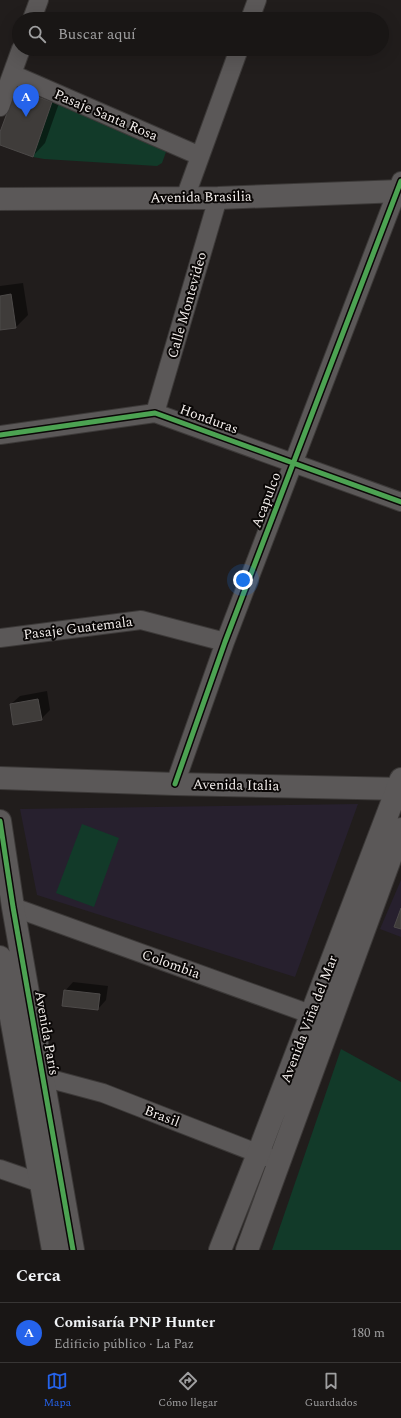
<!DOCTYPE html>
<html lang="es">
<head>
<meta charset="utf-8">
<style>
  :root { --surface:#191615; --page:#221f1e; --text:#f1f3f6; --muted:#9f9fa0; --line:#373534; --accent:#2563eb }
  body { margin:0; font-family:Spectral,serif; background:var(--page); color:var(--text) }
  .you { position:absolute; left:243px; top:580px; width:14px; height:14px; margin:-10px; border:3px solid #fff; border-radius:50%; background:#1a73e8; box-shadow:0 0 0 6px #1a73e833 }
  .badge { display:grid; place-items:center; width:26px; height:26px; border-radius:50%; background:var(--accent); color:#fff; font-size:13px; font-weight:700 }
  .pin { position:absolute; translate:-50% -33px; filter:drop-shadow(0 1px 2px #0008) }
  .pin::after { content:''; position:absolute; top:21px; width:14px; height:12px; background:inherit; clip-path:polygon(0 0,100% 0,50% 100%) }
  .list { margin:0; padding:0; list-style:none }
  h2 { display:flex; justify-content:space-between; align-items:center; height:52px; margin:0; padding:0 16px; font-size:17px }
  h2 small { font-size:13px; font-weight:400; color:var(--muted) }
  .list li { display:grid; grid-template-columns:26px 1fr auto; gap:12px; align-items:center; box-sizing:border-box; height:60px; padding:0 16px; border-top:1px solid var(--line) }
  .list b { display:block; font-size:15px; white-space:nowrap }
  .list p { margin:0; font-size:13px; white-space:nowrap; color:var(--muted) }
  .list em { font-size:13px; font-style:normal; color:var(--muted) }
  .icon { flex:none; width:22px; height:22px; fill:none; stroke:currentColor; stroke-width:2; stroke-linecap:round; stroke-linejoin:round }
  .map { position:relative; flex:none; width:401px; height:1250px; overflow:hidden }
  .search { position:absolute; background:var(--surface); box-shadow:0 4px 16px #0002; left:12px; right:12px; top:12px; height:44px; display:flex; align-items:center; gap:10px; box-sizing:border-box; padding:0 14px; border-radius:22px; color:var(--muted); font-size:15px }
  .sheet { height:112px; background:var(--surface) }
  nav { display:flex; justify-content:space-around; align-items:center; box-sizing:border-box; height:56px; border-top:1px solid var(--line); background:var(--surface); font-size:11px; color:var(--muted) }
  nav a { display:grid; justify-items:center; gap:2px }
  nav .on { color:var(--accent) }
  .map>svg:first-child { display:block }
</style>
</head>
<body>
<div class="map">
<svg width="401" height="1250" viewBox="0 0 401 1250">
  <rect width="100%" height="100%" fill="#211d1c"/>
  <!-- education -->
  <path fill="#27202e" d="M358 804 295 977 37 895 20 809Z
    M401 880V937L380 929Z"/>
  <!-- green -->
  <path fill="#123a29" d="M52 102 170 141 162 163 157 166 44 159 33 157Z
    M82 824 119 838 94 907 56 893Z
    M341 1049 401 1082V1250H272Z"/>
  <!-- shadow -->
  <path fill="#0007" d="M59 13 73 19H53Z
    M29 77 64 89 45 143 33 156 0 144V135L17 89Z
    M23 283 28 315 16 327 0 329V286Z
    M47 691 50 710 41 719 11 704 20 696Z
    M73 982 108 986 106 1000 98 1009 65 991Z"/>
  <!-- building -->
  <path fill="#3f3c3a" stroke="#4d4a49" d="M16 89 52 102 33 157 0 145V132Z
    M11 294 16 328 0 330V296Z
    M38 699 42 720 13 725 10 704Z
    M401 908V929L394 927Z
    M64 990 100 994 98 1010 62 1006Z"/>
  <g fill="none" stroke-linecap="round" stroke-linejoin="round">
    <defs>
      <path id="minor" d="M32 19 39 0
        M250 19 257 0
        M12 74 200 156
        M0 107 21 49
        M185 198 239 49
        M155 413 218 198
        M0 435 155 413 401 502
        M0 638 141 620 225 642
        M175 784 225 642 401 181
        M13 907 324 1019
        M43 1077 103 1093 280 1162
        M0 1169 52 1187"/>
      <path id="tertiary" d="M0 199 218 198 401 191
        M0 778 175 784 401 789
        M0 821 13 907 73 1250
        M0 957 53 1250"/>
      <path id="secondary" d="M220 1250 258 1154 401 779
        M247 1250 401 829"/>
    </defs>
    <!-- minor casing -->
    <use href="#minor" stroke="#3c3938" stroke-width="20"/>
    <!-- tertiary casing -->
    <use href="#tertiary" stroke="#3c3938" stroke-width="24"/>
    <!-- secondary casing -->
    <use href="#secondary" stroke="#3c3938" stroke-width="24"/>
    <!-- minor -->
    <use href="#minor" stroke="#5b5858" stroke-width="18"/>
    <!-- tertiary -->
    <use href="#tertiary" stroke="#5b5858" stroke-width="22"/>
    <!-- secondary -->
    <use href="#secondary" stroke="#5b5858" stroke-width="22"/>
    <defs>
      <path id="cycleway" d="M0 435 155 413 401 502
        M175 784 225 642 401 181
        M0 821 13 907 73 1250"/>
    </defs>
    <!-- cycleway casing -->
    <use href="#cycleway" stroke="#0a0706" stroke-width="8"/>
    <!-- cycleway -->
    <use href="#cycleway" stroke="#4ca352" stroke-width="5"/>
  </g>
  <g text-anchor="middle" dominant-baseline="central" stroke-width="4" stroke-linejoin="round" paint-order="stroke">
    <!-- street labels -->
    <g font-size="14" fill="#f3eeec" stroke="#0a0706">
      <text transform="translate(106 115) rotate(23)">Pasaje Santa Rosa</text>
      <text transform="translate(201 197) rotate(-1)">Avenida Brasilia</text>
      <text transform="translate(187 305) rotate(-74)">Calle Montevideo</text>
      <text transform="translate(209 419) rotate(20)">Honduras</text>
      <text transform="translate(266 500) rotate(-69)">Acapulco</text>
      <text transform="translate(78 628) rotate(-7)">Pasaje Guatemala</text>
      <text transform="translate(236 785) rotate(1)">Avenida Italia</text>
      <text transform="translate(171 964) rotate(20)">Colombia</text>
      <text transform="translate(309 1019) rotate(-69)">Avenida Viña del Mar</text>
      <text transform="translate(47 1033) rotate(80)">Avenida París</text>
      <text transform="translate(162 1116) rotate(21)">Brasil</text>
    </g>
  </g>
</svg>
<div class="you"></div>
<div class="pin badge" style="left:26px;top:117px">A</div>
<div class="search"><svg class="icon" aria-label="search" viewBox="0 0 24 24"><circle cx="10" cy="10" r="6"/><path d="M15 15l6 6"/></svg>Buscar aquí</div>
</div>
<section class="sheet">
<h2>Cerca<small></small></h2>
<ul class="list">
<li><span class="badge">A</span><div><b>Comisaría PNP Hunter</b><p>Edificio público · La Paz</p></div><em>180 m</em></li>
</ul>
</section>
<nav>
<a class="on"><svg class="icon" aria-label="map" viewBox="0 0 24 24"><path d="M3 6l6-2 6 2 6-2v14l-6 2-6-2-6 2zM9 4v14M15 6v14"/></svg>Mapa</a>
<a><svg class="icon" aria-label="directions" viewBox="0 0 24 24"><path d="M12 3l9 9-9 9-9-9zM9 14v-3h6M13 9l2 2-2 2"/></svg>Cómo llegar</a>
<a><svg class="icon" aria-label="saved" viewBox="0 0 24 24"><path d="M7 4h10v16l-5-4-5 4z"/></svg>Guardados</a>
</nav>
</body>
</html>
